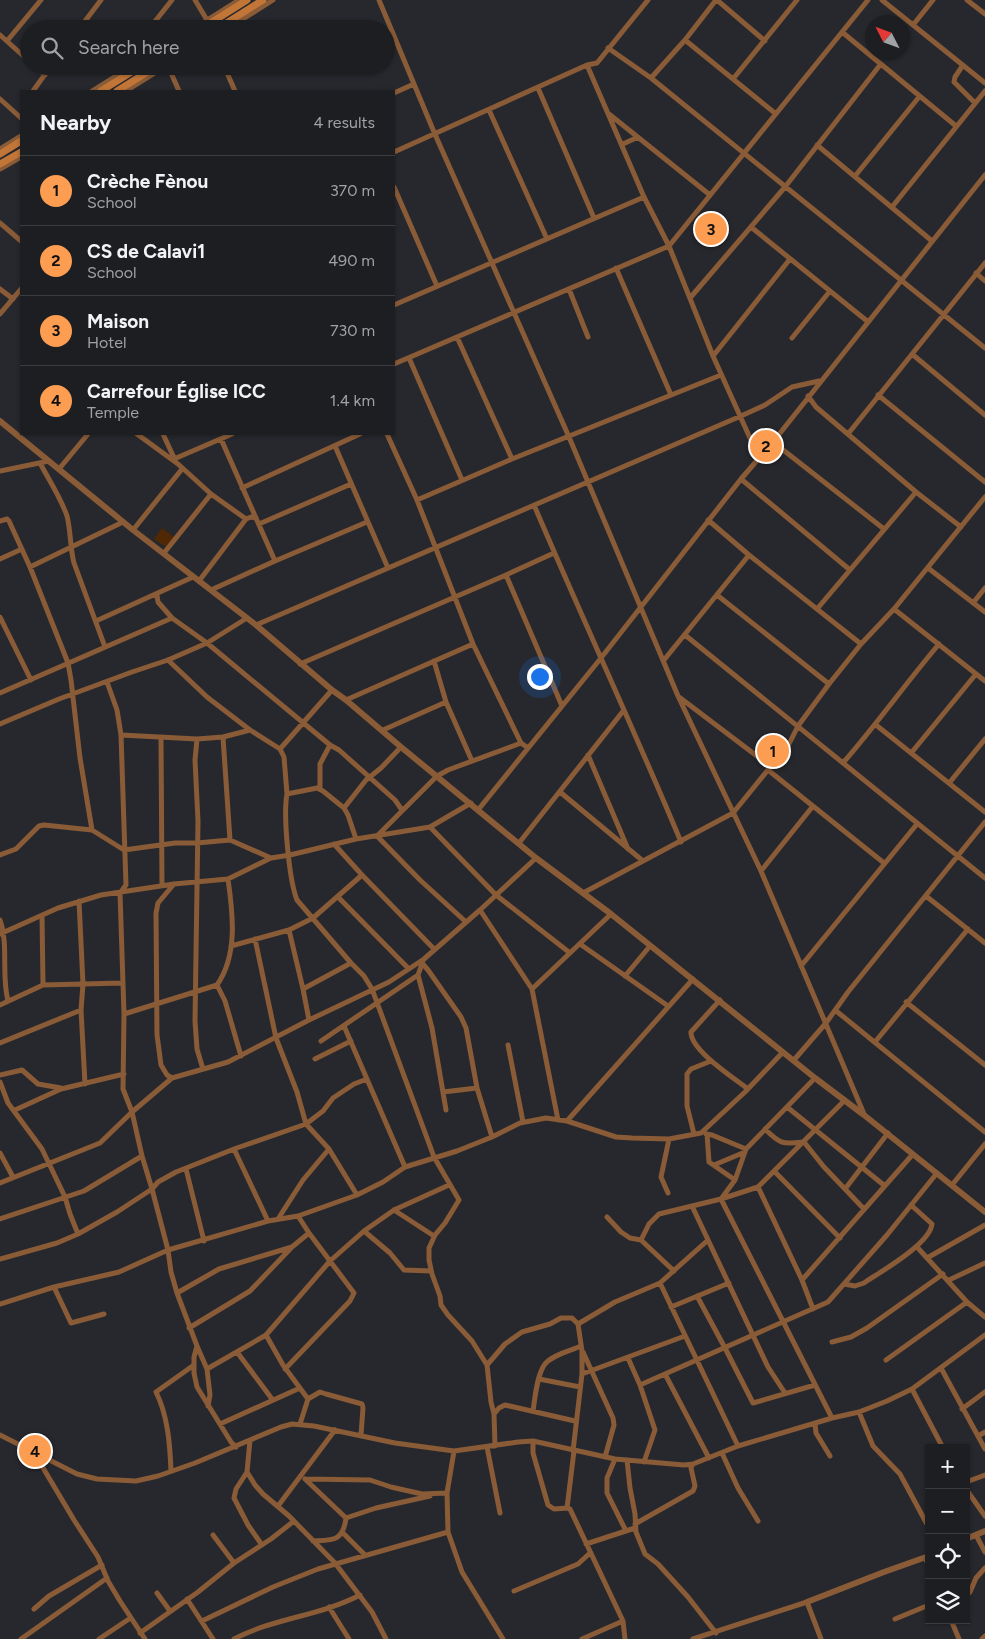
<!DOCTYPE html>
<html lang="en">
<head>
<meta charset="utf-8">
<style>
  :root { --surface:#1d1e22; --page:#25272a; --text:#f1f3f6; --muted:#a0a2a5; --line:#3b3c40; --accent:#fc9d52 }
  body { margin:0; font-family:Figtree,sans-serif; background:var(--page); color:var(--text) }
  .controls { position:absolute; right:15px; bottom:15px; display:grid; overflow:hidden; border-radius:0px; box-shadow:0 1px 4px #0004 }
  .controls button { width:45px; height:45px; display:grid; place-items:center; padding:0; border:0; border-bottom:1px solid var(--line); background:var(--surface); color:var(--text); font:25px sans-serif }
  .compass { position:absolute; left:865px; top:15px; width:45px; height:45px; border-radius:50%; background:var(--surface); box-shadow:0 1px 4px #0004; rotate:312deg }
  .you { position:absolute; left:539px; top:676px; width:18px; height:18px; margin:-12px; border:4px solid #fff; border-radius:50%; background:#1a73e8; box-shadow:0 0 0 8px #1a73e833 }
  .badge { display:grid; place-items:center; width:32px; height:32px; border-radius:50%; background:var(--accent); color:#111; font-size:16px; font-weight:700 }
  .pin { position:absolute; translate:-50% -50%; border:2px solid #fff; box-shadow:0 1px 5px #0006 }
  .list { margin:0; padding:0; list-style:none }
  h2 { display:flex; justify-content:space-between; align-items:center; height:65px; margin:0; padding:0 20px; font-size:21px }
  h2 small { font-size:16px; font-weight:400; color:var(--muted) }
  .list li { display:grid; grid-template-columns:32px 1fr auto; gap:15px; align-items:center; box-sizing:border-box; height:70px; padding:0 20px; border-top:1px solid var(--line) }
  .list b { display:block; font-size:19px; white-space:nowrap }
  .list p { margin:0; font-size:16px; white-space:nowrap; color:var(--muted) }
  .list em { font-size:16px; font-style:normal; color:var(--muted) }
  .icon { flex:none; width:28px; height:28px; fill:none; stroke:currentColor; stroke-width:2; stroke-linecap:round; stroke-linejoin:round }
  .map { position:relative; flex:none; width:985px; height:1639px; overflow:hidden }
  .search { position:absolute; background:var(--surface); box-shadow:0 1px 4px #0004; left:20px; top:20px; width:375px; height:55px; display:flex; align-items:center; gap:12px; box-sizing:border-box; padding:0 18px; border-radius:28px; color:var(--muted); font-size:19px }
  .panel { position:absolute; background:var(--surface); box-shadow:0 1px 4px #0004; left:20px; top:90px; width:375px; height:345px; border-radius:0px }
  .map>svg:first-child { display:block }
</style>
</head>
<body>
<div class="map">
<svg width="985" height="1639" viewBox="0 0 985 1639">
  <rect width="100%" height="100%" fill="#27282d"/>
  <!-- green -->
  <path fill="#502804" d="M162 528 174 537 166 547 154 539Z"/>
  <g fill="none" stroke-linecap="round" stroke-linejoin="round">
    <!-- minor -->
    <path stroke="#8a5b37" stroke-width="5" d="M195 0 207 20
      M379 0 434 132 569 437 678 696 761 871 864 1114
      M717 0 765 41
      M882 0 985 83
      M967 0 985 14
      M913 25 933 0
      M79 29 101 0
      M149 29 172 0
      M193 29 239 0
      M227 29 273 0
      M842 32 956 126
      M0 35 29 61
      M685 40 776 114
      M7 41 41 0
      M608 48 651 78 985 348
      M587 65 644 197 669 246 713 356 759 458
      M963 65 955 77 954 82 975 103
      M35 66 45 75
      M168 66 179 91
      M224 66 235 91
      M116 76 117 70 119 66
      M651 78 685 40 716 0
      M733 79 797 0
      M538 88 594 218
      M33 91 51 66
      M92 91 132 66
      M126 91 166 66
      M394 93 414 84
      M0 99 21 118
      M489 110 547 239
      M609 114 710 195
      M623 144 638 137
      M817 145 932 241
      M0 149 21 136
      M394 152 587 65 597 63 648 0
      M0 169 21 157
      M855 176 919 97
      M394 187 437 286
      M892 207 985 91
      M0 223 21 241
      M751 227 867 321
      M616 268 671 395
      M976 273 985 281
      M0 289 13 299
      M569 289 588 337
      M690 298 785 187 880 65
      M394 305 644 197
      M0 314 21 289
      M457 337 512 459
      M792 338 830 291
      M912 354 985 415
      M713 356 790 259
      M409 358 462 480
      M394 364 669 246 868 0
      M878 395 985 482
      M808 396 816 407 916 492 961 527
      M137 434 178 464 211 494 246 519
      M163 434 175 460
      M387 434 417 500 473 644 521 743 528 748
      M848 434 985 263
      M221 439 275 561
      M773 442 884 529
      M335 446 388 568
      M174 459 232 434
      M40 463C49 480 61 498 67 516 71 532 70 548 74 563L105 647
      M59 469 88 434
      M0 471 49 461
      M741 479 850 570
      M242 488 360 434
      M417 500 512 459 721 375
      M534 505C582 618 634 729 681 842
      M708 520 749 555 861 644
      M0 521 7 519 9 521 30 567 68 663 71 680 80 758 92 830
      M259 524 351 484
      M133 530 182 469
      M164 553 211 494
      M0 559 22 549
      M30 567 123 522
      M928 568 985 612
      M506 575 562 706
      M199 581 246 519 251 517 256 518
      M211 590 275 561 367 522
      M157 595 158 602 172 618 207 643 330 745 339 750 395 800 402 810
      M717 595 829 684
      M973 603 985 588
      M817 609 916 492
      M894 609 985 681
      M0 617 31 680
      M96 621 193 577
      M256 625 741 416 765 405 792 387 819 381
      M685 635 985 878
      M168 660 207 697 250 730 280 749 284 757 287 794
      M664 660 749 555
      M434 661 446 702 472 761
      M300 664 506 575 554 553
      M107 682 117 710 121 735 126 885 120 893 124 1014 123 1089 132 1112 142 1156 152 1189 168 1250 171 1272 177 1293 197 1346 194 1357V1373L197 1387 231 1442 236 1447
      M0 693 172 618
      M679 697 770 766
      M346 700 473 644
      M0 724 59 699 132 672 168 660 207 643 247 618
      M876 725 985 812
      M383 730 446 702
      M121 735 197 739 223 737 250 730
      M161 737 162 886
      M223 737 230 840
      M197 739 195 760 198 821 195 1021 197 1049 203 1069
      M280 749 332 690
      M912 752 976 674
      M588 755 628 849
      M843 763C877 724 906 683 939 644
      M768 770 884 863
      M950 782 985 739
      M320 789V764L330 745
      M560 792 643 861
      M344 808 366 780 381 768 401 747
      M478 810 601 658 741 479 773 442 985 175
      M430 827 496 895 570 953
      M378 835 437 776 448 770 521 743
      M377 836 420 880 466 922
      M356 839 348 815 344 808 323 791 317 788 287 794C283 815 289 880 297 900L351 963 364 976 372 989 434 1157 459 1200 445 1223 435 1235 429 1248V1260L432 1274 440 1296 441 1305 448 1315 472 1341 487 1365 491 1402 494 1414 495 1446
      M519 843 624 710
      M334 844 362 875 434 949
      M0 855 16 849 39 826 44 825 92 830 124 850 175 843H197L230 840 271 858
      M761 871 813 806
      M583 893 733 813 789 744 798 726 829 684 861 644 894 609 985 497
      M926 896 985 943
      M338 897 408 968
      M79 901 83 984 81 1010 85 1084
      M480 910 532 989 558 1120
      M42 915 43 985
      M0 920C9 946 1 974 8 1001
      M289 930 303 989 309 1020
      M0 934 58 908 101 895 174 884 228 879 271 858 290 855 356 839 430 827 471 803
      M255 939 276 1038 297 1092 306 1124 329 1149 357 1195
      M580 944 668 1006
      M231 946 289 930 313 918 362 875
      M422 963 428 970 461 1017 466 1028 477 1088 492 1137
      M801 966 917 824
      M418 975 432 1028 446 1110
      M625 976 650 946
      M217 985 225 1001 241 1056
      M303 989 351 963
      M532 989 611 914
      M720 1000 691 1032C690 1050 735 1079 748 1089
      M906 1002 985 1065
      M0 1005 43 985 122 983
      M835 1010 985 1132
      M124 1014 217 985C238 955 233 914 228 879
      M344 1026 405 1167
      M321 1041 418 975 423 961
      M875 1042 968 929
      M0 1043 81 1010
      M508 1045 523 1122
      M315 1059 351 1041
      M794 1060 826 1023 848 992 985 822
      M0 1075 22 1070 38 1084 61 1088
      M172 1078 167 1075 161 1065 157 1035 156 913 158 903 174 884
      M0 1082 8 1103 42 1149 65 1197 70 1214 78 1234
      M443 1092 477 1088
      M787 1107 885 1186
      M15 1110 61 1089 124 1074
      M567 1121 693 979
      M765 1129C781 1145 783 1144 804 1142L824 1167 864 1209
      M694 1134 687 1106V1074L691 1069 711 1061
      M706 1134 712 1135 746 1149
      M707 1134 709 1162 735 1180
      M234 1149 268 1221
      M0 1153 13 1177
      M714 1165 745 1152
      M186 1169 204 1241
      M775 1172 840 1238
      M0 1183 100 1143 132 1112 172 1078 228 1062 309 1020 389 982 424 959 480 910 536 858
      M952 1185 985 1144
      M758 1187 802 1280 813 1309
      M845 1189 888 1133
      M668 1193 661 1177 669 1139
      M721 1199 832 1418
      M721 1199 735 1180 746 1149 815 1078
      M692 1206 768 1367 785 1393
      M394 1210 434 1236
      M607 1217 621 1232 630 1238 641 1240 674 1271
      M0 1219 84 1191 142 1156
      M278 1219 303 1180 329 1149
      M364 1231 390 1253 404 1270 431 1271
      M641 1240 649 1224 659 1214 721 1199 758 1187 845 1100
      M917 1247 967 1302 985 1317
      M927 1258 985 1225
      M0 1259 57 1243 78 1234 117 1212 152 1189 158 1182 176 1172 234 1149 306 1124 323 1111 333 1098 354 1084 367 1079
      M802 1280 913 1154
      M949 1280 985 1263
      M660 1283 738 1446
      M844 1284 855 1286 864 1283C880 1272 930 1244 932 1224L911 1205
      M54 1287 71 1323 104 1314
      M177 1293 219 1269 292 1247
      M697 1296 725 1348 753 1403 815 1385
      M0 1304 54 1287 119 1272 168 1250 268 1221 298 1216 357 1195 383 1182 405 1167 457 1151 492 1137 520 1123 546 1118 567 1121 616 1137 632 1138 669 1139 701 1133 745 1092 783 1052
      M671 1307 729 1283
      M578 1324 615 1302 660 1283 708 1240
      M189 1328 250 1291 292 1247 309 1233 298 1216
      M266 1335 283 1365 308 1399
      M832 1342 851 1337 867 1328 943 1274
      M197 1346 207 1369 210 1395 208 1406
      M237 1352 272 1399
      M583 1352 613 1418 614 1425 605 1457
      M628 1358 640 1385 655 1430 644 1462
      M886 1360 967 1302
      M487 1365 505 1344 522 1332 550 1324 561 1318H572L578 1324 582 1351V1374L573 1451
      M941 1368 985 1449
      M207 1369 266 1335 330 1261 364 1231 394 1210 449 1185
      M285 1369 350 1301 354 1293 309 1233
      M582 1374 685 1336
      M665 1374 709 1458
      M539 1379 580 1387
      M640 1385 828 1302 887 1235 937 1173
      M912 1389 943 1448
      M962 1409 985 1392
      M533 1411C535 1398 537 1374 545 1364 552 1355 570 1351 581 1346
      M859 1412 873 1446 900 1474 929 1528
      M494 1414 499 1408 505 1405 575 1421
      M815 1423 816 1433 830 1456
      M220 1424 300 1388
      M300 1424 308 1399 320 1392 326 1394 362 1404 363 1408 361 1435
      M0 1435 77 1474 97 1479 136 1481 158 1476 195 1463 281 1427 292 1424 314 1426 395 1443 454 1451 518 1442 533 1441 615 1459 684 1465 693 1464 738 1446 832 1418 859 1412 887 1401 912 1389 985 1335
      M978 1436 985 1432
      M250 1440 247 1472 255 1485 263 1494 289 1516 335 1563 372 1612 386 1639
      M533 1441V1453L548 1505 554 1509 568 1508 570 1509 623 1621 625 1639
      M487 1447 500 1513
      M33 1451 74 1520 98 1557 108 1581 120 1601 145 1639
      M454 1451 447 1493 448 1532 462 1572 503 1639
      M722 1453 738 1488 758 1521
      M615 1459 607 1478V1493L626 1531
      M627 1460 630 1488 635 1514 636 1532 645 1554 658 1564 688 1597 716 1633
      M171 1471C170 1445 168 1416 156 1392L194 1365
      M247 1472 236 1489 234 1498 248 1525 262 1545
      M305 1479 370 1480 391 1487 422 1494 447 1493
      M305 1479 346 1518
      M966 1482 985 1475
      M966 1489 985 1516
      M278 1506 335 1430
      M567 1508 574 1451
      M346 1518 376 1508 430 1496
      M635 1524 693 1491 695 1486 691 1468 693 1464
      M342 1532 364 1554
      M213 1535 234 1563
      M976 1535 985 1552
      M313 1541C332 1540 343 1542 346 1518
      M586 1544 635 1528
      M925 1558 929 1566
      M514 1591 578 1564 590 1553
      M157 1593 170 1611
      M966 1596 970 1592 976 1578 985 1568
      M187 1599 213 1639
      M329 1607 349 1639
      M34 1609 49 1596 102 1565
      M895 1619 929 1605
      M951 1620 959 1639
      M202 1621 273 1587 318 1569 448 1532
      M140 1633 198 1592 234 1563 271 1539 294 1521
      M21 1639 107 1578
      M99 1639 129 1619
      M234 1639C274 1618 320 1616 360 1595
      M582 1639 623 1621
      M693 1639 807 1602 821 1639
      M982 1639 985 1636"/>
    <!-- tertiary -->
    <path stroke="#8a5b37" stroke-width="6" d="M0 421 133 530 256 625 332 690 346 700 401 747 536 858 611 914 815 1078 864 1115 985 1212
      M966 1539 985 1531
      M807 1602 884 1572 929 1556"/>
    <!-- secondary -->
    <path stroke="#c17638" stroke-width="7" d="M201 29 247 0
      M217 29 263 0
      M101 91 141 66
      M117 91 157 66
      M0 154 21 141
      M0 164 21 152"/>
  </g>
</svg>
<div class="controls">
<button>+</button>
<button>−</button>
<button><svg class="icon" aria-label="locate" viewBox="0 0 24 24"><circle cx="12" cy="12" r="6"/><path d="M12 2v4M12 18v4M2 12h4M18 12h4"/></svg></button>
<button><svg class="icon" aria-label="layers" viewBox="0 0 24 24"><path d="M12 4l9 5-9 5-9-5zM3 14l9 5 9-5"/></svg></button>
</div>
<svg class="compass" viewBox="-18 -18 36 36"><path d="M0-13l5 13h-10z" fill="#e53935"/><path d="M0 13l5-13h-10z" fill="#a0a2a5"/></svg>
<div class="you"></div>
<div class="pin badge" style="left:773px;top:751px">1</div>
<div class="pin badge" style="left:766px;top:446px">2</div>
<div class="pin badge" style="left:711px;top:229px">3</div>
<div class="pin badge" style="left:35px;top:1451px">4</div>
<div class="search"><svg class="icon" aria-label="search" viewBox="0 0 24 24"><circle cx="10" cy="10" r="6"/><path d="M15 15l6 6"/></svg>Search here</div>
<section class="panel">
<h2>Nearby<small>4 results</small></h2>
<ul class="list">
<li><span class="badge">1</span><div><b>Crèche Fènou</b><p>School</p></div><em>370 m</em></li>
<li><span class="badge">2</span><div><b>CS de Calavi1</b><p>School</p></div><em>490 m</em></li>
<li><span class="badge">3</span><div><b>Maison</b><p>Hotel</p></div><em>730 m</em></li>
<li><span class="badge">4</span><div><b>Carrefour Église ICC</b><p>Temple</p></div><em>1.4 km</em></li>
</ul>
</section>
</div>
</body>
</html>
